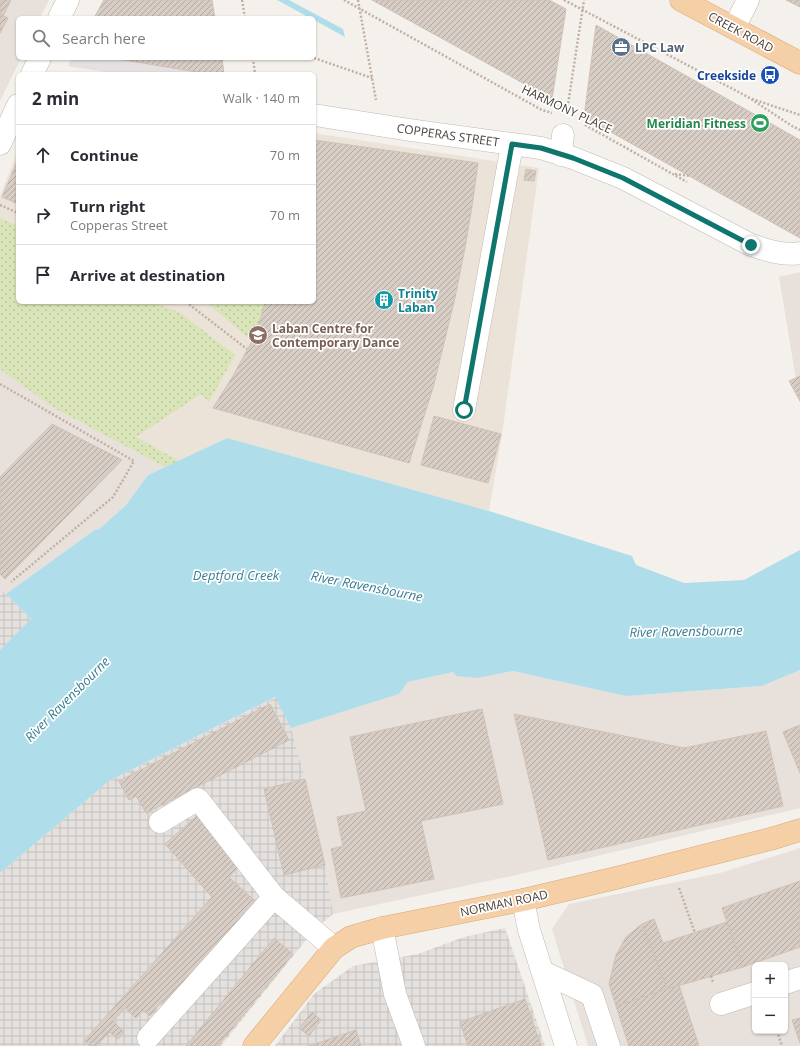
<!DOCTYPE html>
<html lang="en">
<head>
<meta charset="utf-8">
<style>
  :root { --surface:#fff; --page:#f7f7f7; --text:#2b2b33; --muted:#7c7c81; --line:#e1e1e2 }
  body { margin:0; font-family:"Open Sans",sans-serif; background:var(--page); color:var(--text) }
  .controls { position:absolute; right:12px; bottom:12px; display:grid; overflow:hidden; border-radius:6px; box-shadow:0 1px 3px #0004 }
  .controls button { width:36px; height:36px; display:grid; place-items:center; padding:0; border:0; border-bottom:1px solid var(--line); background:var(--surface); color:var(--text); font:20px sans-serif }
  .stop { position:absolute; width:12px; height:12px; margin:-9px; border:3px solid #0f766e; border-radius:50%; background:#fff }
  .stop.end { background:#0f766e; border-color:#fff; box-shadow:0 1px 4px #0008 }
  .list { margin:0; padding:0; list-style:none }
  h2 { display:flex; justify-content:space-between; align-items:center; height:52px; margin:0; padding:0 16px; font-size:17px }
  h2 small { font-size:13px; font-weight:400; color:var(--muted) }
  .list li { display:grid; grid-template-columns:26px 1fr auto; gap:12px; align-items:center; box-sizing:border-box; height:60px; padding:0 16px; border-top:1px solid var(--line) }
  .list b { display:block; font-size:15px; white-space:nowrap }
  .list p { margin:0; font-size:13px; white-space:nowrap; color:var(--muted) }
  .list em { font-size:13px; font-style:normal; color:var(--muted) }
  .icon { flex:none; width:22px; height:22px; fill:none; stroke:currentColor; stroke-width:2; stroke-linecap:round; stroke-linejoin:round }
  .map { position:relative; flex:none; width:800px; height:1046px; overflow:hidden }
  .search { position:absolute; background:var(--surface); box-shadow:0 1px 3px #0004; left:16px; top:16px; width:300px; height:44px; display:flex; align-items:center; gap:10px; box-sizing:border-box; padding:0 14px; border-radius:6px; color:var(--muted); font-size:15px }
  .panel { position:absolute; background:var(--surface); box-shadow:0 1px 3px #0004; left:16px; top:72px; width:300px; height:232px; border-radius:6px }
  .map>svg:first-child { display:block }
</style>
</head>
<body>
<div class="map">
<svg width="800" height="1046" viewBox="0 0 800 1046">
  <defs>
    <pattern id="industrial-grid" width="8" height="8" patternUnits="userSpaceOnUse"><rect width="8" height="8" fill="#e4e0dd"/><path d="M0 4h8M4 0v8" fill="none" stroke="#c5c1be"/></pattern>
    <pattern id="grass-dots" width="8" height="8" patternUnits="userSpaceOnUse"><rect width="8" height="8" fill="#d9e4b9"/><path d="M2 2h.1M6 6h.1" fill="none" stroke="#bcc5a0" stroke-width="1.8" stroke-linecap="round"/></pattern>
    <pattern id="building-hatch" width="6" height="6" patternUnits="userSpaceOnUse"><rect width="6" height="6" fill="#d8cdc5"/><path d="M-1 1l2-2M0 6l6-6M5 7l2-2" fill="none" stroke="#b1a8a1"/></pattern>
  </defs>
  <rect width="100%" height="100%" fill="#f4f0ec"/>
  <!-- residential -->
  <path fill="#e8e1db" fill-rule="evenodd" d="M0 0H49L40 18H18V58H21L0 101Z
    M800 272V404L779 277Z
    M0 367 54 408 165 467 148 475 126 505 98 530 96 529 6 594 0 588Z
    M800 670V808L525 873 333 914 325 865 305 779 291 728 399 694 408 682 453 672 478 678 513 671 626 696 762 686Z
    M800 848V1046H588L552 929 569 904 720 873ZM755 965H785V1031H755Z"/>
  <!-- industrial -->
  <path fill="url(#industrial-grid)" d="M0 588 31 619 0 650Z
    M276 697 291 728 305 779 325 865 333 914 314 930 221 1046H0V873L109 781Z
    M505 928 545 1046H275L314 994 353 966 418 954 464 937Z"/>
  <!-- education -->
  <path fill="#ece3d8" d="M314 133 539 168 502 435 489 511 227 438 165 467 54 408 0 369V196L18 150V302H314Z"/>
  <!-- grass -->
  <path fill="url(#grass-dots)" d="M0 218 18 226V302H152L179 312 235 355 209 402 201 394 136 437 179 461 165 467 54 408 0 369Z
    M206 302H265L261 317 252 341Z"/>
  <!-- parking -->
  <path fill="#e4e1e0" d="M72 58H112L209 74H117L68 66Z"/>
  <!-- water -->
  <path fill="#afddea" d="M277 0H289L343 29 345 37 314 20V18H310Z
    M227 438 489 511 632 556 636 565 684 583 744 580 800 550V670L762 686 626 696 513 671 478 678 456 676 453 672 408 682 399 694 291 728 275 697 109 781 0 873V650L31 619 6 594 96 529 98 530 126 505 148 475Z"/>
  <!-- building -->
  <path fill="url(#building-hatch)" stroke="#cfc1b6" d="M0 0H11L3 16 0 14Z
    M104 0H212L215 18H94Z
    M372 0H549L566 9 552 99Z
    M786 0H800V7Z
    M0 14 8 18 0 33Z
    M596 25 800 140V238L584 117Z
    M112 58H222L224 74H209Z
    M314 140 478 163 473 200 465 248 455 298 433 388 409 463 213 408 233 376 252 341 261 317 265 302H314Z
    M18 159V204L2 197Z
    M526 169 536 171 534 181 524 180Z
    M800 376V401L789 381Z
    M434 416 501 434 488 483 421 465Z
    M52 424 122 460 5 579 0 574V477Z
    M270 704 289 740 146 813 136 796 129 800 119 781Z
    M482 709 503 804 421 821 434 879 341 898 331 849 343 846 337 817 366 811 350 737Z
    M514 714 684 748 766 731 783 806 548 860Z
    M800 725V773L783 732Z
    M305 779 325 865 284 875 264 789Z
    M199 814 242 863 229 877 256 902 164 1005 161 1002 150 1016 143 1010 136 1018 125 1008 113 1021 124 1032 118 1039 109 1032 97 1046H90L84 1041 212 897 165 844Z
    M800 881V947L743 967 722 908Z
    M654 919 663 943 727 922 743 967 667 989 642 924Z
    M642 924 667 989 616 1006 609 984 616 955 626 937Z
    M274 938 293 954 218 1046H186Z
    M679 985 699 1046H629L616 1006Z
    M525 999 541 1046H468L460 1022Z
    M312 1012 321 1020 309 1036 299 1028Z
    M800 1018V1043L792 1020Z
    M356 1030 361 1046H309Z"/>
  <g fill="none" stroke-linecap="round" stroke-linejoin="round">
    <defs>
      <path id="minor" d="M59 18 68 0
        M734 28 748 0
        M32 74 40 58
        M314 115 410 130 541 148 573 158 623 178 751 245C767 250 783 256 800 253
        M0 144 18 105
        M561 155 563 135
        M464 410 512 145
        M160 822 198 799 274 897
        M523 900 529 930 566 1046
        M382 928 395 994 414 1046
        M543 972 592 995 609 1046
        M785 983 800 978
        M721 1004 755 993
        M148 1038 274 897 334 948"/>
      <path id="major" d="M681 0 800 63
        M254 1046 334 948 351 937 382 928 523 900 616 878 774 838 800 830"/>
    </defs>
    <!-- minor casing -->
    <use href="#minor" stroke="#c2b9b2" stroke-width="23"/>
    <!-- major casing -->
    <use href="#major" stroke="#d9a975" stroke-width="23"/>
    <!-- path -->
    <path stroke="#c0b0a2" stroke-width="2.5" stroke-dasharray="2 2" stroke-linecap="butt" d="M242 0 245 18
      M344 0 542 110 552 113
      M358 0 376 100
      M564 0 748 97 792 126 800 130
      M253 58 255 74
      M314 58 372 78
      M752 99 800 115
      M567 111 584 0
      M585 125 687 182
      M675 174 690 176
      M0 205 18 213
      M186 302 247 349
      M0 384 134 461 113 497 11 582
      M679 888 695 933
      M711 976 713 982
      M777 1031 782 1046"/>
    <!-- minor -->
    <use href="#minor" stroke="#fff" stroke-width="22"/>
    <!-- major -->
    <use href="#major" stroke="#f5cfa5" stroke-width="22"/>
  </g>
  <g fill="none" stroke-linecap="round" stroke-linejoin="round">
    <!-- route -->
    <path stroke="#0f766e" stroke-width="5" d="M464 410 512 144 541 148 573 158 623 178 751 245"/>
  </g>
  <!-- icons -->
  <defs>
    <symbol id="office-disc" viewBox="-11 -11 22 22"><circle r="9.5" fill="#5c6f8a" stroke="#fff"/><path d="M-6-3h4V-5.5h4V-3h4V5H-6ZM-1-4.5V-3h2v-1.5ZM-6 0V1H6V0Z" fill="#fff"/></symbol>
    <symbol id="bus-disc" viewBox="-11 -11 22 22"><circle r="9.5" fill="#1a4fb4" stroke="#fff"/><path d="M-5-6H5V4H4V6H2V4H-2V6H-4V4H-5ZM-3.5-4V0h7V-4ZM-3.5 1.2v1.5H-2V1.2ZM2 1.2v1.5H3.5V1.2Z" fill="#fff"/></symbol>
    <symbol id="stadium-disc" viewBox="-11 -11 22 22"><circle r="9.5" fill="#2e9e5b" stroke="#fff"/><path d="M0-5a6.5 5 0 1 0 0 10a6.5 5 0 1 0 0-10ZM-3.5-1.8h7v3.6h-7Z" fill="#fff"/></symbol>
    <symbol id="building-disc" viewBox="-11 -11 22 22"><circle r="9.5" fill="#0f9aa8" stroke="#fff"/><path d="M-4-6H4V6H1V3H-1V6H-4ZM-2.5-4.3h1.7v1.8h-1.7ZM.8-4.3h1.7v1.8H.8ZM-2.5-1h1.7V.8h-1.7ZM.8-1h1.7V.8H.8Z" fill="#fff"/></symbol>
    <symbol id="university-disc" viewBox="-11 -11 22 22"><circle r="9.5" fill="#8d6e63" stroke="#fff"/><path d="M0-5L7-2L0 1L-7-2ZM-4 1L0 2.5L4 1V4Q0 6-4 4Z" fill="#fff"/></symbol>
  </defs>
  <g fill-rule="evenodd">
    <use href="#office-disc" x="610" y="36" width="22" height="22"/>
    <use href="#bus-disc" x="759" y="64" width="22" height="22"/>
    <use href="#stadium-disc" x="749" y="112" width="22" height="22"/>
    <use href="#building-disc" x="373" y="289" width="22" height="22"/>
    <use href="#university-disc" x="247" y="324" width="22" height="22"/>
  </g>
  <g text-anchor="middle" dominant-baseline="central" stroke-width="3.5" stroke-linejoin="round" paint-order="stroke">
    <!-- street labels -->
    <g font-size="12" fill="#48403a" stroke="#fff">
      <text transform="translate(741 32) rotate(28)">CREEK ROAD</text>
      <text transform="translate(567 109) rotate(25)">HARMONY PLACE</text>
      <text transform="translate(448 135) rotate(8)">COPPERAS STREET</text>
      <text transform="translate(504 903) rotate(-12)">NORMAN ROAD</text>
    </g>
    <!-- service labels -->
    <g font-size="12" font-weight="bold" fill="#4e5e75" stroke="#fff" text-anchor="start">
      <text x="635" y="47">LPC Law</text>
    </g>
    <!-- transit labels -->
    <g font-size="12" font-weight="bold" fill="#164399" stroke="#fff" text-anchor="end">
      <text x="756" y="75">Creekside</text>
    </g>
    <!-- leisure labels -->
    <g font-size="12" font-weight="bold" fill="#27864d" stroke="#fff" text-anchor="end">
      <text x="746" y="123">Meridian Fitness</text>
    </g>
    <!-- culture labels -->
    <g font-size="12" font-weight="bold" fill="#0d838f" stroke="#fff" text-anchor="start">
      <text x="398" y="293">Trinity<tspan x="398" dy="14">Laban</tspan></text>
    </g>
    <!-- education labels -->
    <g font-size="12" font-weight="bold" fill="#785e54" stroke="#fff" text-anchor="start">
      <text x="272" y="328">Laban Centre for<tspan x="272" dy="14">Contemporary Dance</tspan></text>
    </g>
    <!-- water labels -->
    <g font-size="13" font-style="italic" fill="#367d94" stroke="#fff">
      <text x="236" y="575">Deptford Creek</text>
      <text transform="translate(367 586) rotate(11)">River Ravensbourne</text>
      <text transform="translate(686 631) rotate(-1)">River Ravensbourne</text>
      <text transform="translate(67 699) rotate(-45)">River Ravensbourne</text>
    </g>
  </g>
</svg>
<div class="controls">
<button>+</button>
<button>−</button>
</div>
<div class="stop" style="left:464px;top:410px"></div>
<div class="stop end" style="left:751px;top:245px"></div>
<div class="search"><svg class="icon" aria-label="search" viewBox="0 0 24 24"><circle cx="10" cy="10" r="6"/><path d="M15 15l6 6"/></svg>Search here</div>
<section class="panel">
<h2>2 min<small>Walk · 140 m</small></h2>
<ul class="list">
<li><svg class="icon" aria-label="ahead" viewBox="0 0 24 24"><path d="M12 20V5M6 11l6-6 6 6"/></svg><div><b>Continue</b></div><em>70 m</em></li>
<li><svg class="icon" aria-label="right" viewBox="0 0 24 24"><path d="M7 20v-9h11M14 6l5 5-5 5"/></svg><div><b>Turn right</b><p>Copperas Street</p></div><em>70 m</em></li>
<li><svg class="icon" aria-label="arrive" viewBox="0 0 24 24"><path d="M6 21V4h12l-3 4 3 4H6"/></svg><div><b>Arrive at destination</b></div></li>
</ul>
</section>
</div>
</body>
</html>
